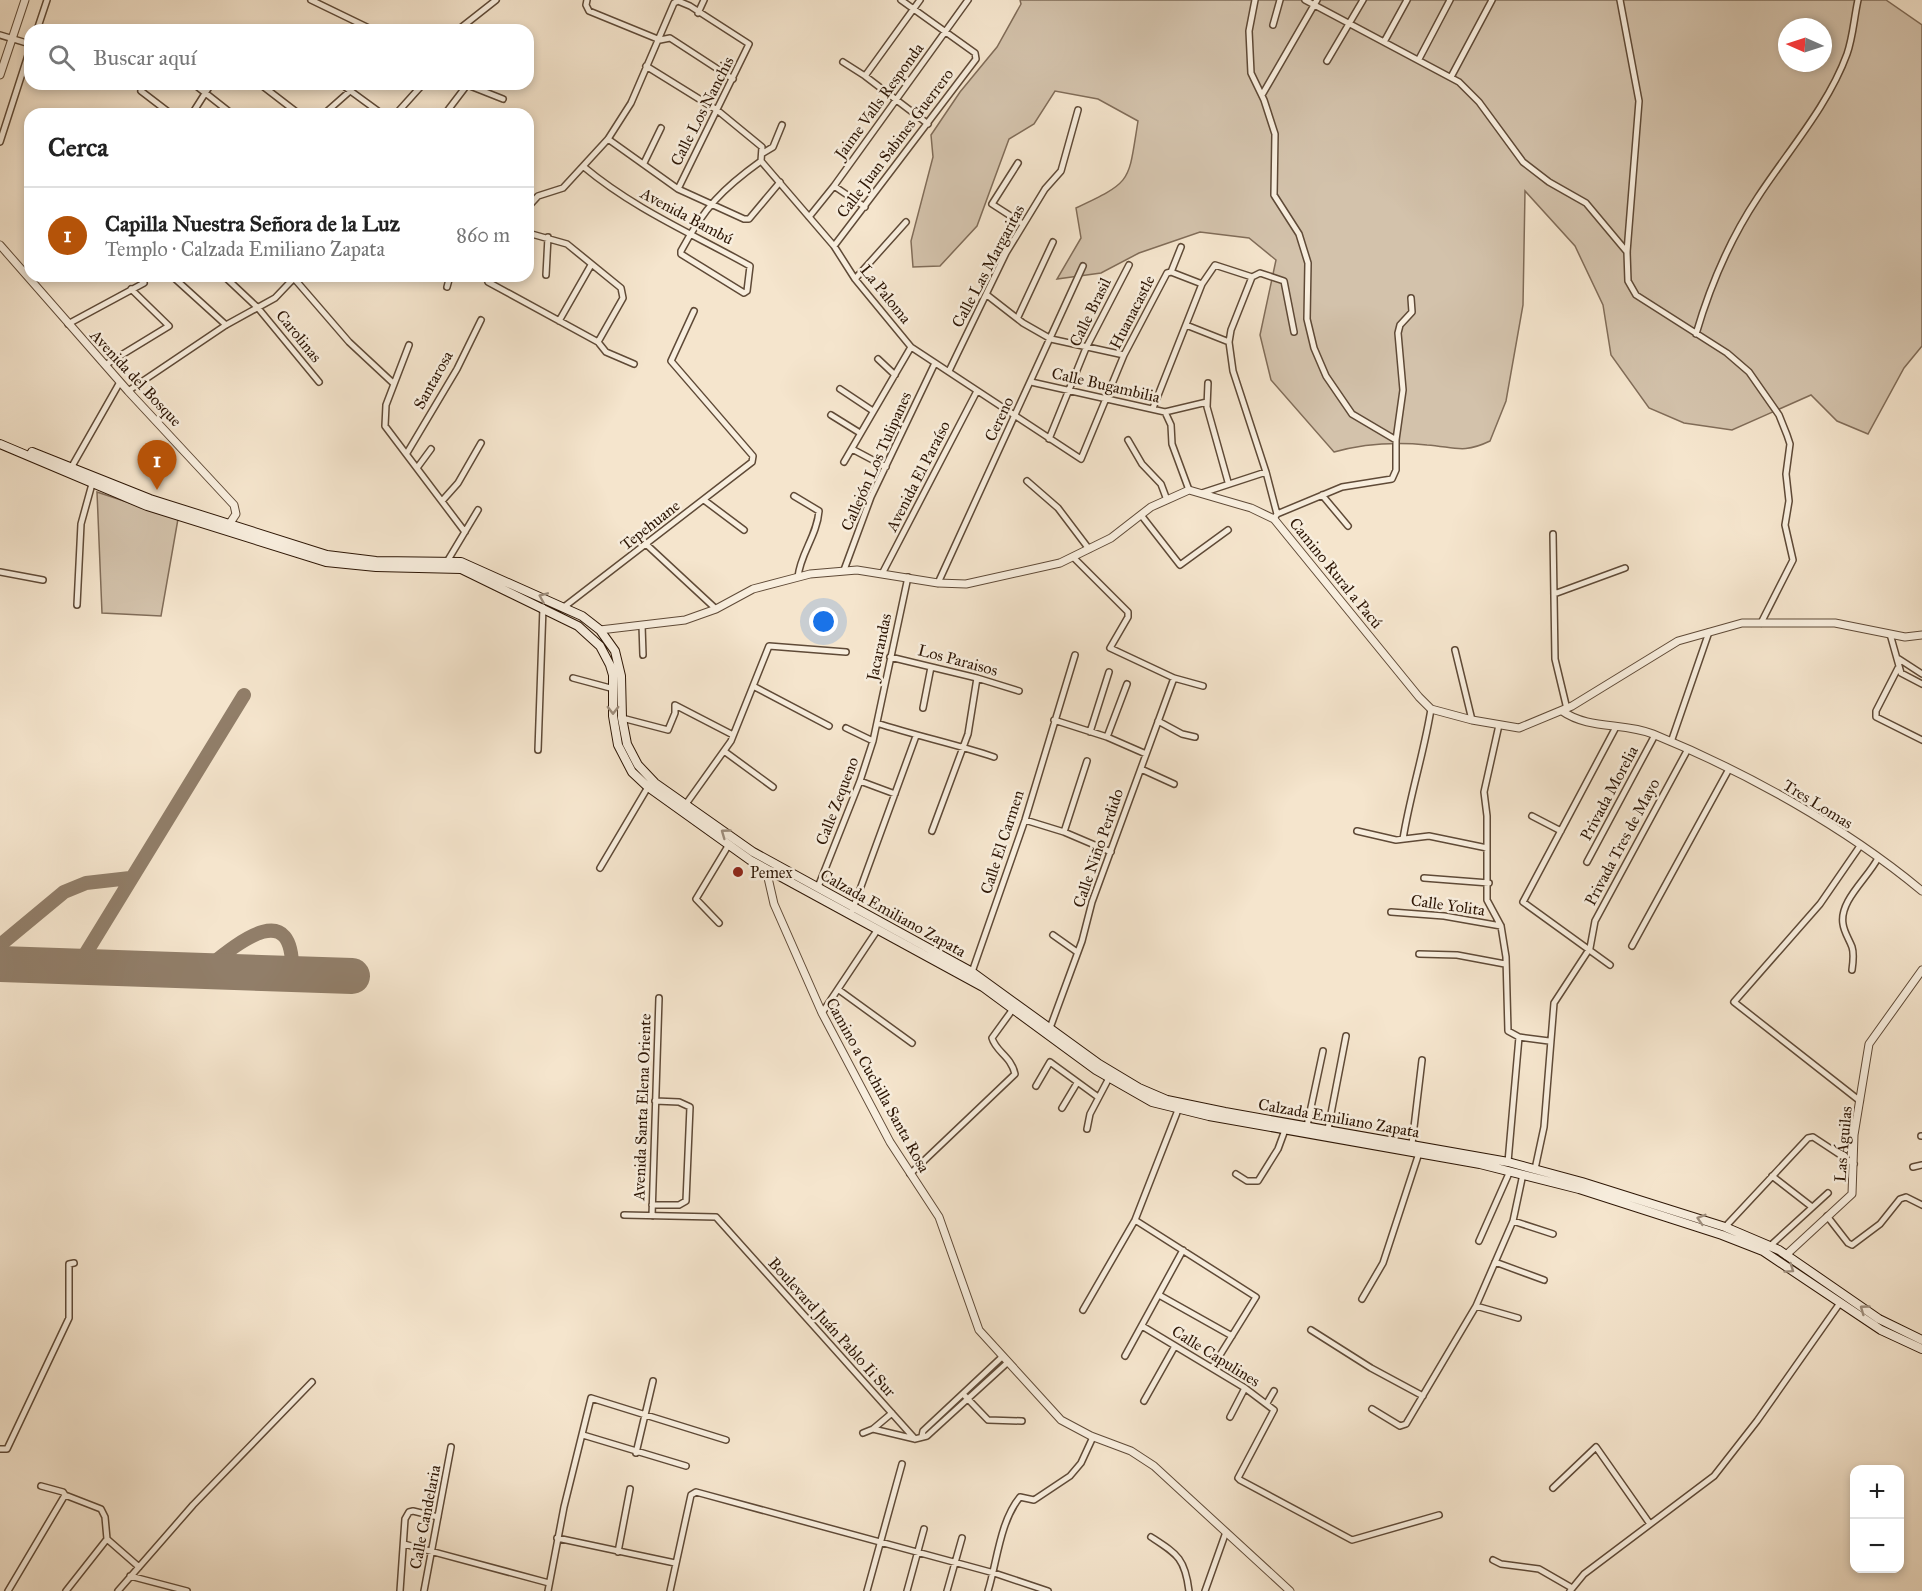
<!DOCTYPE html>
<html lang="es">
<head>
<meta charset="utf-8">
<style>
  :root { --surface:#fff; --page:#f2f2f2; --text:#222; --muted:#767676; --line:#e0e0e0; --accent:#b45309 }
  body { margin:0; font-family:"IM FELL Great Primer",serif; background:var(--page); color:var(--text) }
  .controls { position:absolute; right:18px; bottom:18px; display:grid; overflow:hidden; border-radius:12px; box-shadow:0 3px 9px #0003 }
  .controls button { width:54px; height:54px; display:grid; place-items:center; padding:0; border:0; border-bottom:2px solid var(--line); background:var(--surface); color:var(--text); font:30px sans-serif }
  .compass { position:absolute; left:1778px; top:18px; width:54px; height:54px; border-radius:50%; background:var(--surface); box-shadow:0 3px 9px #0003; rotate:273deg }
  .you { position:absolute; left:824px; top:622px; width:21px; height:21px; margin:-15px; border:4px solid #fff; border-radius:50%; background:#1a73e8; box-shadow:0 0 0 9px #1a73e833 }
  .badge { display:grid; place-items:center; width:39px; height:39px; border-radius:50%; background:var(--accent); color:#fff; font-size:20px; font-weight:700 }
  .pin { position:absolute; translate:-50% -50px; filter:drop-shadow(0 2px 3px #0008) }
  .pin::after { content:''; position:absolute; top:32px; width:21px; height:18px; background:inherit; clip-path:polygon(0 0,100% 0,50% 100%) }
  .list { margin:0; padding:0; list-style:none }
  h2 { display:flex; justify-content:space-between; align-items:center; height:78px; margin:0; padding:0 24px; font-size:26px }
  h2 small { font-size:20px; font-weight:400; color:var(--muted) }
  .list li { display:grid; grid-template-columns:39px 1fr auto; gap:18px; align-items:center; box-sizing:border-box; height:96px; padding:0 24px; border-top:2px solid var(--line) }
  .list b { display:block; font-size:22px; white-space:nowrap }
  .list p { margin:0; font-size:20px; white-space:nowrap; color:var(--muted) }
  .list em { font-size:20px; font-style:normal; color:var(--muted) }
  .icon { flex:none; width:33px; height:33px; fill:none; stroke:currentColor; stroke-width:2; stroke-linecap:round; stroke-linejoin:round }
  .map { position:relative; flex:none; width:1922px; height:1591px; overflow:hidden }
  .search { position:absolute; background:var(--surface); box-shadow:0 3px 9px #0003; left:24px; top:24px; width:510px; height:66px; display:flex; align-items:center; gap:15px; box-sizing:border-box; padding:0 21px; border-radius:18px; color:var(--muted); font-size:22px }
  .panel { position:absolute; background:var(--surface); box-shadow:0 3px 9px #0003; left:24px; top:108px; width:510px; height:174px; border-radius:18px }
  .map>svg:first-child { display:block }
</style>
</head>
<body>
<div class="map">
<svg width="1922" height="1591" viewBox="0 0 1922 1591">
  <rect width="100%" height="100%" fill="#f5e5cd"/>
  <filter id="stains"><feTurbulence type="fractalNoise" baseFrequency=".00333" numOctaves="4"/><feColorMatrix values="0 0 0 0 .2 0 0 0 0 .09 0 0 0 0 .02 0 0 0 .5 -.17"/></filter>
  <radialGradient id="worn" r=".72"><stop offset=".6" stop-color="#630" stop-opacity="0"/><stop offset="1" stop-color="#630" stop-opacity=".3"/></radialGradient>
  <!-- green -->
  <path fill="#d3c2ab" stroke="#806c58" stroke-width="1.5" fill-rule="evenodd" d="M1020 0H1886L1922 25V346L1904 368 1868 434 1837 421 1811 395 1732 430 1684 423 1649 408 1611 355 1603 305 1575 246 1525 191 1523 305 1506 401 1490 441C1463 454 1455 447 1427 445 1397 442 1363 444 1334 452L1271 380 1260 335 1276 260 1249 238 1200 232 1139 253 1101 273 1057 279 1081 238 1076 208C1133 181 1128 183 1138 121L1098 99 1055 91 1034 124 1009 139 977 226 940 266 913 267 911 241 933 157 931 135 960 92 997 47 1021 4ZM1787 27H1823V63H1787Z
    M97 492 178 519 161 616 102 613Z"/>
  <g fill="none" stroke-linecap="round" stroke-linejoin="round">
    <!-- taxiway -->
    <path stroke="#917e69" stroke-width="14" d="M0 945 64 892 86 883 130 878
      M78 966 244 695
      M203 971C233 947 295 892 292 974"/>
    <!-- runway -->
    <path stroke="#917e69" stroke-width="36" d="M0 964 352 976"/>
    <defs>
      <path id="minor" d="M311 0 373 30
        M587 0 586 5 589 11 660 40 670 38 733 79
        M1255 0 1249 31 1251 73 1264 100 1275 134 1274 195 1299 234 1308 263 1307 319 1314 348 1326 376 1352 414 1396 440
        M1305 0 1459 82 1479 102 1523 162 1549 182 1586 203 1627 252
        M1620 0 1639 101 1627 252 1628 281 1636 295 1727 353 1749 372 1779 415 1787 435 1790 444 1786 474 1789 501 1785 525 1793 560 1761 623
        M698 13 704 0
        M1273 25 1280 0
        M37 30 47 0
        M458 30 496 0
        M0 35 30 44
        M1384 42 1407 0
        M1419 59 1450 0
        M1327 61 1363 0
        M843 62 865 76 928 124
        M646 66 717 110 762 147 761 161
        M865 76 920 0
        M1451 77 1492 0
        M194 84 232 114
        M260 84 299 114
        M341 84 382 114
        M465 84 503 99
        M141 91 171 114
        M1262 95 1317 0
        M192 114 211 84
        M324 114 350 91
        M396 114 423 84
        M445 114 467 85
        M608 139 678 189 744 219H749L780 182
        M0 142 30 49
        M763 153 773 147 782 125
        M761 161 834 246 855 279 911 347 1081 459 1124 355 1167 273 1171 272 1181 247
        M644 163 661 128
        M1018 163 992 204 1023 224
        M584 167C634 209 693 234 750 266L747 291 744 293 681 254V251C704 208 722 189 761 161
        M834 186 865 207
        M528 207 538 196 563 188 608 139 631 103 674 3 678 1 690 6 749 44 678 189
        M809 217 834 186 968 0
        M528 233 567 244 621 288 623 298 598 342
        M834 246 976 59 975 53 901 0
        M1171 272 1202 284
        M546 275 548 237
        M172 276 226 325
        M224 276 258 308 319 382
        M292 276 349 342 393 383
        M486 276 488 282 598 342 606 352 634 364
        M1252 277 1231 330 1229 342 1233 371 1266 472 1277 514
        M855 279 906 222
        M447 287 450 276
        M987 295 1023 323 1051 339 1124 355
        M1018 317 1053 242
        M559 321 591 265
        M68 324 144 283 138 276
        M1186 325 1229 342
        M1696 334C1710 286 1730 239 1758 197 1788 151 1828 106 1847 54 1853 37 1854 18 1858 0
        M409 345 386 405 385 426 465 532
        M878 359 895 375
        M105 365 169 326 131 289
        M949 371 1006 253 1045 189 1061 171 1078 110
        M1031 382 1165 412 1171 425 1172 444 1189 490
        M1208 383 1207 407 1228 482
        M840 389 873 411
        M128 391 226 325 275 298 296 276
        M1153 408 1202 284 1215 265 1252 277 1260 273 1284 281 1294 332
        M1165 412 1207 402
        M831 415 860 433
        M1049 439 1086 348 1129 265
        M1128 440 1142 464 1161 484 1167 500
        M852 449 886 467
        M407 453 457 369 481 320
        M844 462 911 347
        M71 468 120 382
        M417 468 431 449
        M1027 481 1058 508 1089 549
        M1202 493 1266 472
        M1322 495 1348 526
        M794 496 819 511C817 536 800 554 798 577
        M704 500 744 530
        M442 501 458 483 481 443
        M1141 515 1180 565 1228 530
        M1274 519 1277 514 1342 487 1392 479 1396 470V440L1403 390 1398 333 1400 325 1412 312 1411 298
        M1553 534 1555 659 1567 709
        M647 545 716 609
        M1073 557 1128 612V617L1110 648 1174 678 1203 686
        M448 560 478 510
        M844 570 871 497 935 363
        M0 572 43 580
        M883 572 977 391
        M938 583 1083 266
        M1554 594 1625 568
        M77 605 81 524 92 484
        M564 607 752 462 753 456 671 361 694 311
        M642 625 643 655
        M1890 634 1901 673 1922 684
        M1455 650 1472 720
        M890 657 977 678 1019 691
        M1899 659 1922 674
        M1898 668 1876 711V717L1922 740
        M573 678 614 689
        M753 686 829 726
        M923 708 931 667
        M622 718 668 730 675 713V705L733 735
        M1054 720 1107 737 1146 754
        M1158 721 1182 734 1195 737
        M877 723C916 736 956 744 994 757
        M1499 725 1484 792 1487 816V900L1501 926 1506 957 1508 1031 1519 1037 1549 1041
        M846 728 873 741
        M1090 732 1109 672
        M1107 737 1127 684
        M1671 742 1709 632
        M538 750 543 607
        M724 751 773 787
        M1141 769 1174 784
        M860 781 895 794
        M686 804 731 741 769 646 846 652
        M1532 816 1561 831
        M1025 820 1064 832 1111 852
        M932 831 968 734 977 678
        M1357 831 1396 840 1429 836 1487 848
        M1064 832 1087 761
        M1403 839C1410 795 1424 753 1431 709
        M1587 862 1655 735
        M600 868 648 787
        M1424 878 1489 883
        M818 887 860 781 873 741 908 577
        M1391 912 1444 916 1501 926
        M851 914 916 736
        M719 923 696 899 728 846
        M1053 935 1077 952
        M1632 946 1729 769
        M1419 954 1457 955 1505 964
        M1610 965 1523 902 1616 727
        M1852 970C1853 963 1854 953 1852 947 1849 939 1844 932 1843 924 1839 901 1868 878 1878 858
        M972 972 1025 820 1075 655
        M839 990 912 1043
        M822 1013 878 929
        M1050 1028 1082 941 1092 902 1174 678
        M1036 1086 1050 1062 1098 1097
        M1860 1101 1734 1002 1820 904 1860 846
        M1062 1108 1077 1083
        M1307 1126 1323 1051
        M1087 1129 1090 1114 1109 1078
        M1328 1129 1346 1036
        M1921 1136H1922
        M1412 1144 1422 1060
        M1508 1162 1519 1037
        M1913 1167 1922 1165
        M1535 1169 1544 1127 1554 1003 1590 948 1595 921 1688 749
        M910 1174 1015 1074C1011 1056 996 1052 992 1038L1013 1009
        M1236 1174 1247 1181H1258L1278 1149 1285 1130
        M1772 1176 1812 1207
        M652 1205H679L686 1201 690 1107 679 1102 655 1101
        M624 1215 716 1217 915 1439
        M652 1216 659 998
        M1827 1216 1848 1243 1852 1245 1880 1224 1900 1199 1906 1197 1922 1205
        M1135 1220 1256 1297 1212 1368
        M1513 1221 1553 1234
        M1725 1227 1808 1138 1813 1137 1854 1164
        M1479 1241 1510 1171
        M1770 1246 1828 1193
        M1495 1262 1544 1280
        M1159 1295 1232 1336
        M1362 1299 1383 1263 1419 1153
        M1476 1306 1518 1318
        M1083 1310 1135 1220 1178 1110
        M1142 1326 1245 1388 1274 1410 1238 1478 1240 1480 1352 1540 1439 1515
        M1311 1330 1371 1368 1423 1396
        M1125 1356 1183 1250
        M965 1396 988 1420 1022 1421
        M1144 1401 1175 1346
        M1267 1403 1274 1391
        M1372 1409 1400 1426 1406 1424 1476 1306 1513 1221 1523 1174
        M1230 1417 1245 1388
        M873 1429 915 1439 927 1436 1007 1363
        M863 1433 873 1429 892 1413
        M583 1435 686 1466
        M922 1436 923 1431 1002 1357
        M0 1449H7L69 1318V1264L74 1263
        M636 1453 653 1381
        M41 1486 63 1492 65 1495 101 1509 105 1517 107 1539 139 1567
        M1553 1488 1596 1447 1650 1524
        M1151 1537C1177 1554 1185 1558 1189 1591
        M557 1538 675 1563
        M404 1544 549 1583
        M618 1552 630 1489
        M1493 1560 1501 1564 1539 1569 1572 1588
        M130 1576 187 1591
        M8 1591 65 1495
        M66 1591 107 1539
        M118 1591 193 1505 312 1382
        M400 1591 405 1519 409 1512 413 1511 438 1517
        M424 1591 451 1447
        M548 1591 564 1507 591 1398 726 1440
        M670 1591 691 1495 696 1492 994 1573 1048 1591
        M867 1591 902 1464
        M907 1591 924 1529
        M947 1591 962 1538
        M988 1591C997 1562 1000 1521 1020 1497L1034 1500 1070 1476 1081 1463 1093 1437
        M1205 1591 1226 1532
        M1570 1591 1584 1574 1714 1476 1757 1421 1840 1303"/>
      <path id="tertiary" d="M0 75 25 0
        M0 245 128 391 234 505 236 514 228 526
        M600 630 685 620 716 609 753 589 810 574 857 570 938 583 966 584 1060 563 1111 538 1151 507 1189 490 1251 508 1274 519 1419 697 1431 709 1472 720 1519 728 1572 706 1678 641 1742 623H1835L1905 637 1922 635
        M1562 711C1589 730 1624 722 1653 734 1746 772 1845 827 1922 891
        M766 869 774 904 822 1013 890 1142 939 1217 979 1330 1061 1420 1091 1436 1131 1451 1154 1466 1290 1591
        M1786 1255 1852 1194 1854 1135 1869 1044 1922 970"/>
      <path id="secondary" d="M0 444 147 506 326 562 376 567 461 569 578 626 600 646 610 665 613 675V716L618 745 632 772 648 787 750 860 983 987 1096 1070 1152 1102 1209 1116 1480 1164 1579 1189 1722 1235 1763 1251 1881 1330 1922 1349
        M32 452 150 499 327 555 376 561 461 562 582 616 600 630 615 651 621 676 622 718 627 744 638 765 655 783 753 852 972 972 1099 1064 1139 1088 1167 1100 1225 1112 1508 1162 1582 1182 1725 1227 1779 1250 1879 1319 1922 1340"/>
    </defs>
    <!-- minor casing -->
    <use href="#minor" stroke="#5f4a37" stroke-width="8"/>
    <!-- tertiary casing -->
    <use href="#tertiary" stroke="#5f4a37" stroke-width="9"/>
    <!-- secondary casing -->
    <use href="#secondary" stroke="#2d1605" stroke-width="10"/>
    <!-- minor -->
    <use href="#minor" stroke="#f8eede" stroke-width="5"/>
    <!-- tertiary -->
    <use href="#tertiary" stroke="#f8eede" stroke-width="7"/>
    <!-- secondary -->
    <use href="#secondary" stroke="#f8eede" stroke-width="8"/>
  </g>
  <!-- one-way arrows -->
  <defs><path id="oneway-chevron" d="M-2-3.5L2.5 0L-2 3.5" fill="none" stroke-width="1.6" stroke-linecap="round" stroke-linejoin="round" transform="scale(1.5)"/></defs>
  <g stroke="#9d8d7c">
    <use href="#oneway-chevron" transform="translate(543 597) rotate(-157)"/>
    <use href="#oneway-chevron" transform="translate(613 710) rotate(90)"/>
    <use href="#oneway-chevron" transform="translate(725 833) rotate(-144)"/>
    <use href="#oneway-chevron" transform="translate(1701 1219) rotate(-163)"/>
    <use href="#oneway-chevron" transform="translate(1790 1269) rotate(35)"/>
    <use href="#oneway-chevron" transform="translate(1864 1309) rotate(-144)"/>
  </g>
  <!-- markers -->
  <circle fill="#8f2418" stroke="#f8eede" stroke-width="2" cx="738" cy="872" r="6"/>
  <g text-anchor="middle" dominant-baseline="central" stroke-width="5" stroke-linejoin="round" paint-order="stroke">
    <!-- street labels -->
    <g font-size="16" fill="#2d1605" stroke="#f8eede">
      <text transform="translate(879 101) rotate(-54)">Jaime Valls Responda</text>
      <text transform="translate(702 111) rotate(-63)">Calle Los Nanchis</text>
      <text transform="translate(895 143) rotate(-53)">Calle Juan Sabines Guerrero</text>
      <text transform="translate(687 216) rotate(28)">Avenida Bambú</text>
      <text transform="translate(988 266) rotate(-62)">Calle Las Margaritas</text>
      <text transform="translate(886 294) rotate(51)">La Paloma</text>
      <text transform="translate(1090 312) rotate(-64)">Calle Brasil</text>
      <text transform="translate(1132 312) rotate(-63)">Huanacastle</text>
      <text transform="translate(299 336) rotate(51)">Carolinas</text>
      <text transform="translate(136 378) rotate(47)">Avenida del Bosque</text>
      <text transform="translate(433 380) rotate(-61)">Santarosa</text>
      <text transform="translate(1106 385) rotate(13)">Calle Bugambilia</text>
      <text transform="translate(999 419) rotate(-65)">Cereno</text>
      <text transform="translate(876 461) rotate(-66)">Callejón Los Tulipanes</text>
      <text transform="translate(918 476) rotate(-63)">Avenida El Paraíso</text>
      <text transform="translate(650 525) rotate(-38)">Tepehuane</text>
      <text transform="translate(1336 573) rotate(51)">Camino Rural a Pacú</text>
      <text transform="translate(879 647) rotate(-78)">Jacarandas</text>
      <text transform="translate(958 660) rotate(15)">Los Paraisos</text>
      <text transform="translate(1609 793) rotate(-62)">Privada Morelia</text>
      <text transform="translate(837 801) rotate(-69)">Calle Zequeno</text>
      <text transform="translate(1818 804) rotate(32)">Tres Lomas</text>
      <text transform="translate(1002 842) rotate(-72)">Calle El Carmen</text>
      <text transform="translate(1622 842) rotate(-62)">Privada Tres de Mayo</text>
      <text transform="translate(1098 848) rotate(-71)">Calle Niño Perdido</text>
      <text transform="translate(1448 905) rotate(8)">Calle Yolita</text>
      <text transform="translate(893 913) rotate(29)">Calzada Emiliano Zapata</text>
      <text transform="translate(878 1085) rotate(61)">Camino a Cuchilla Santa Rosa</text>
      <text transform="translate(642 1107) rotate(-88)">Avenida Santa Elena Oriente</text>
      <text transform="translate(1339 1118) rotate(10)">Calzada Emiliano Zapata</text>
      <text transform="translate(1843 1144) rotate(-85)">Las Águilas</text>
      <text transform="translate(832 1327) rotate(48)">Boulevard Juán Pablo Ii Sur</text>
      <text transform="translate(1216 1356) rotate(32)">Calle Capulines</text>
      <text transform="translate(425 1517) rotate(-79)">Calle Candelaria</text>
    </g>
    <!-- poi labels -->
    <g font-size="16" fill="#2d1605" stroke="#f8eede" text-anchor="start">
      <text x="750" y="872">Pemex</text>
    </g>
  </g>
  <rect width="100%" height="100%" filter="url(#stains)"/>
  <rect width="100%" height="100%" fill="url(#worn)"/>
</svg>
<div class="controls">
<button>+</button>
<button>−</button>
</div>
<svg class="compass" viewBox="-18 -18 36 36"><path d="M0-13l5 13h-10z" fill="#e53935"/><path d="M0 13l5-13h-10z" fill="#767676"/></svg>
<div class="you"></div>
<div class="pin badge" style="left:157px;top:490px">1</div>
<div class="search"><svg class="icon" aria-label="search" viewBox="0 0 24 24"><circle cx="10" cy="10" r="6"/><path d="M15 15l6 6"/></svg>Buscar aquí</div>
<section class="panel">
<h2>Cerca<small></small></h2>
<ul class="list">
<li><span class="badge">1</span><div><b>Capilla Nuestra Señora de la Luz</b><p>Templo · Calzada Emiliano Zapata</p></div><em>860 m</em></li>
</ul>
</section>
</div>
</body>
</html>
